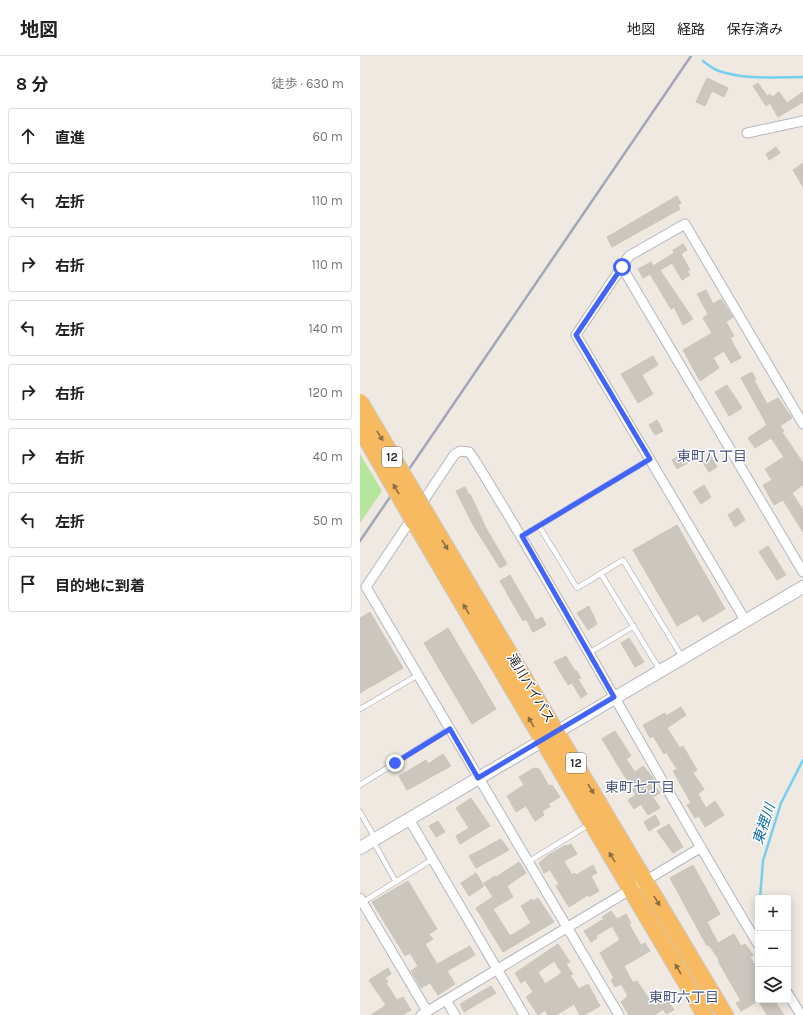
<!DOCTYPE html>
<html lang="ja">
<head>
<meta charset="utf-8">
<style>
  :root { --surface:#fff; --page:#f6f6f6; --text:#222; --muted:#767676; --line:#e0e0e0 }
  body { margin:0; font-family:Karla,"Noto Sans JP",sans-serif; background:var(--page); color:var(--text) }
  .controls { position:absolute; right:12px; bottom:12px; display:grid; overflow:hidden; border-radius:4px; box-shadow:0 2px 10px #0003 }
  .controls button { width:36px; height:36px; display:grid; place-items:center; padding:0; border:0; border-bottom:1px solid var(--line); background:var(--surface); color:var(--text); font:20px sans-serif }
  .stop { position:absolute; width:12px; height:12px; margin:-9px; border:3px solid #4264fb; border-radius:50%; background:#fff }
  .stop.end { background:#4264fb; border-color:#fff; box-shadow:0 1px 4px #0008 }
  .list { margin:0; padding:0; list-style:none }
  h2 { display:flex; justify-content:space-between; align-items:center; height:52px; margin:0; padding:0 16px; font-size:17px }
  h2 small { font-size:13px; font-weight:400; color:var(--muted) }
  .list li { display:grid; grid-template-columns:26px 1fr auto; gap:12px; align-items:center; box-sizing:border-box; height:56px; margin:0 8px 8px; padding:0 8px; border:1px solid var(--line); border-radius:4px }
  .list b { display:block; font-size:15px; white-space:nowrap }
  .list em { font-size:13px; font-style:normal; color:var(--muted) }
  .icon { flex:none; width:22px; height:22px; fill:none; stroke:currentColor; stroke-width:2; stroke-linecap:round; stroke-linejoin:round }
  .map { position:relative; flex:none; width:443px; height:959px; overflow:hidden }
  header { display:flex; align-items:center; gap:24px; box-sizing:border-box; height:56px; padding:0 20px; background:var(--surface); border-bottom:1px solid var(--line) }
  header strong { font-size:19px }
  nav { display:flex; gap:22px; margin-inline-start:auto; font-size:14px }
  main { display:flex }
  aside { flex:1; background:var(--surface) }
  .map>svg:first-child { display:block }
</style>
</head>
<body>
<header>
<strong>地図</strong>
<nav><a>地図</a><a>経路</a><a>保存済み</a></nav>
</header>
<main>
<aside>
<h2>8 分<small>徒歩 · 630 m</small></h2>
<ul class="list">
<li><svg class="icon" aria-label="ahead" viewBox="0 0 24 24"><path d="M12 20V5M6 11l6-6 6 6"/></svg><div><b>直進</b></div><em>60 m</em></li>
<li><svg class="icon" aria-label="left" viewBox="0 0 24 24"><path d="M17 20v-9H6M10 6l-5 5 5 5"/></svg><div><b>左折</b></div><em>110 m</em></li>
<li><svg class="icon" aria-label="right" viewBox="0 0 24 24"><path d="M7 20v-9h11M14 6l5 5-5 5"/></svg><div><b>右折</b></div><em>110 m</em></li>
<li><svg class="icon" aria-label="left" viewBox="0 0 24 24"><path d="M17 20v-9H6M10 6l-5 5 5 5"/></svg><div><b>左折</b></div><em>140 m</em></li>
<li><svg class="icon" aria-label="right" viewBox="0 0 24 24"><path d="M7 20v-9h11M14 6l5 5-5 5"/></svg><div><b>右折</b></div><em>120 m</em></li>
<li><svg class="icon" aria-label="right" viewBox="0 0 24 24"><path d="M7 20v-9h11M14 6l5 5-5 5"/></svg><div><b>右折</b></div><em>40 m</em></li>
<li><svg class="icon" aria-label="left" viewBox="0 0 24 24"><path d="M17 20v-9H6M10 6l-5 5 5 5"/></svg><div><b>左折</b></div><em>50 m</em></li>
<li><svg class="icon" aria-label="arrive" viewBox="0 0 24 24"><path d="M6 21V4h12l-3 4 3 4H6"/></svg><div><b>目的地に到着</b></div></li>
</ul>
</aside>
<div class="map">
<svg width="443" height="959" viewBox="0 0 443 959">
  <rect width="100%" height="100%" fill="#efe9e1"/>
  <!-- green -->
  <path fill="#b6e59e" d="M0 398 22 435 0 467Z"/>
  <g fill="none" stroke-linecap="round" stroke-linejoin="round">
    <!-- stream -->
    <path stroke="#75cff0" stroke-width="2.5" d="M343 5C348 9 353 13 359 15 385 24 416 21 443 21
      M400 842 403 805 421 747 443 704
      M397 880 398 870
      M428 930 432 936"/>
  </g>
  <!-- building -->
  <path fill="#cbc7bf" stroke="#cbc5ba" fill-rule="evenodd" d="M347 22 368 32 364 41 352 35 345 50 336 46Z
    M398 27 407 40 410 38 412 41 419 36 427 47 443 36V46L418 61 410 47 406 50 393 30Z
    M416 91 420 97 409 104 406 98Z
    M443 107V131L433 114Z
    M317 140 321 147 318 149 320 153 252 191 247 181Z
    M323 188 327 194 321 198 330 214 327 215 330 219 322 224 312 207 300 214 333 263 323 269 314 251 311 253 290 218 283 222 278 213 291 206 293 210 314 197 313 194Z
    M346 234 353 248 361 243 373 261 366 266 374 280 370 282 381 302 371 307 364 295 353 302 359 312 340 325 323 294 352 277 343 262 348 258 337 238Z
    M293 300 298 309 282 319 293 338 278 347 261 318Z
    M392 316 396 323 394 324 407 348 418 342 432 362 420 370 424 375 422 376 443 407V429L432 437 443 454V476L423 444 414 449 403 429 412 424 405 413 424 401 411 382 395 392 388 382 407 369 381 322Z
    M367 329 382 352 369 360 355 336Z
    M297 364 303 375 295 379 289 369Z
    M324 397 329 406 317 413 312 404Z
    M351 400 357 411 349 416 342 405Z
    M344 429 351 441 341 448 333 436Z
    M105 431 109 439 110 438 126 472 147 508 140 512 113 469 96 435Z
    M378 452 385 464 375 471 368 459Z
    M317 469 365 553 343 566 338 558 317 570 273 494Z
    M408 490 426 519 417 524 399 496Z
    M150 519 176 564 182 561 186 569 173 576 166 563 163 565 140 525Z
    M229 550 237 568 228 574 217 557Z
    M10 556 43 612 0 637V562Z
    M88 572 136 653 112 668 64 587Z
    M269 582 284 606 275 611 261 587Z
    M206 600 215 615 216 614 221 622 218 623 227 638 221 642 212 627 208 629 194 606Z
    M321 651 326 659 307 672 320 692 323 690 337 714 333 717 344 733 338 738 346 752 355 745 364 759 345 771 339 760 335 762 327 749 331 747 313 715 317 713 306 696 304 698 293 680 290 682 283 669 305 657 306 660Z
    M255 675 271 700 266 703 275 716 283 710 294 723 292 724 300 737 293 741 300 752 288 759 281 748 274 753 268 744 276 739 242 683Z
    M83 698 91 710 47 734 39 720 66 704 68 708Z
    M174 712 179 713 189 730 192 729 200 741 188 748 190 751 182 755 184 759 175 765 166 750 156 756 147 740 164 729 159 721Z
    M111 742 130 770 100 788 96 780 109 772 96 752Z
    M295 759 300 768 289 775 284 766Z
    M78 765 85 776 76 781 69 770Z
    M309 768 323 791 313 797 297 775Z
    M141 783 149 794 116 812 109 800Z
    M211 788 217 798 204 805 212 819 215 817 216 819 233 809 237 817 231 820 239 835 229 841 228 839 209 851 196 830 199 828 190 814 184 817 179 807 188 799 206 789 207 790Z
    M159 806 166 817 147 830 153 841 133 853 150 880 171 867 161 850 172 843 173 845 178 842 194 866 143 896 116 852 133 841 124 827 135 820 136 821Z
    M333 809 360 858 347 866 358 887 374 878 381 890 385 888 393 899 390 901 398 914V945L381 955 376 947 381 945 358 905 359 904 349 889 347 890 310 822Z
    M116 817 124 830 109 840 101 827Z
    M48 825 77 873 69 878 73 883 65 888 77 908 110 890 115 899 87 915 95 928 78 939 70 927 61 932 51 915 58 910 50 897 45 900 12 846Z
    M251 855 257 863 266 858 271 867 269 868 281 889 285 887 290 895 264 910 273 927 277 925 293 949 306 941 314 954 306 958 303 953 295 959H269L261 946 268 940 261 928 255 931 251 924 254 922 240 897 260 884 252 870 236 880 237 882 231 886 224 875 244 863 242 861Z
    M198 888 210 906 206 908 213 918 210 919 219 933 228 928 240 950 224 959H220L214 948 196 959H188L185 954 178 959 166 941 173 936 165 924 161 927 155 917ZM194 905 202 917 185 928 178 916Z
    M28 912 31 918 25 922 28 926 26 927 37 944 43 941 51 954 42 959H11L26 949 9 924Z
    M131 930 136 937 104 956 100 948Z
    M398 944H414L424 959H407Z"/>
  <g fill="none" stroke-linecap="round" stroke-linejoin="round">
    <defs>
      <path id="service" d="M179 470 217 532 263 504 322 601
        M162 480 290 403
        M241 518 300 614
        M229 597 274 570
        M0 653 58 619
        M0 729 89 673
        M0 756 15 782
        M13 785 36 826
        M168 806 230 768
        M3 846 73 803"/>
      <path id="minor" d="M387 77 443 65
        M262 211 443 516
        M385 564 216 279 269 200 325 168 443 368
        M49 763 164 959
        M0 842 67 955
        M428 938 441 959
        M86 944 95 959
        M61 959 340 792
        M259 959 6 531 94 399 100 395 109 396 114 403C213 562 301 728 398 888"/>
      <path id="tertiary" d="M0 792 443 531"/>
      <path id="trunk" d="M65 456 365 959
        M55 467 345 959"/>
    </defs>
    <!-- service casing -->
    <use href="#service" stroke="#b4b7c1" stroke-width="6"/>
    <!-- minor casing -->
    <use href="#minor" stroke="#b4b7c1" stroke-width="11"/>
    <!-- tertiary casing -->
    <use href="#tertiary" stroke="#b4b7c1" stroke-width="14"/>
    <!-- trunk casing -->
    <use href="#trunk" stroke="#c9c9c9" stroke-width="18"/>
    <!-- service -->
    <use href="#service" stroke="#fff" stroke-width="4.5"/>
    <!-- minor -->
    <use href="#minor" stroke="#fff" stroke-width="9"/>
    <!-- tertiary -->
    <use href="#tertiary" stroke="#fff" stroke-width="12"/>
    <!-- trunk -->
    <use href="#trunk" stroke="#f8ba60" stroke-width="16"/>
    <!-- rail -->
    <path stroke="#a3a6b8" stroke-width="2.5" d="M0 485 331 0"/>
    <defs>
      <path id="trunk-bridge" d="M0 346 65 456
        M0 372 55 467"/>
    </defs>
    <!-- trunk-bridge casing -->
    <use href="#trunk-bridge" stroke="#c9c9c9" stroke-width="18" stroke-linecap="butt"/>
    <!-- trunk-bridge -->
    <use href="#trunk-bridge" stroke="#f8ba60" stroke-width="16"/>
  </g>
  <!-- one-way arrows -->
  <defs><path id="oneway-solid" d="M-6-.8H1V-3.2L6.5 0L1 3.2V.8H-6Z"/></defs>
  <g fill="#896d44">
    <use href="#oneway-solid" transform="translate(20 380) rotate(59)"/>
    <use href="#oneway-solid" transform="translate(36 433) rotate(-120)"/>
    <use href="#oneway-solid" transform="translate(85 489) rotate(59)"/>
    <use href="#oneway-solid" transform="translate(106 553) rotate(-120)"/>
    <use href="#oneway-solid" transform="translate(171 666) rotate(-120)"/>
    <use href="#oneway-solid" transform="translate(231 733) rotate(59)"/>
    <use href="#oneway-solid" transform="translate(252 801) rotate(-121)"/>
    <use href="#oneway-solid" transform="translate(297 845) rotate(59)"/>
    <use href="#oneway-solid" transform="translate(318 913) rotate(-120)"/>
  </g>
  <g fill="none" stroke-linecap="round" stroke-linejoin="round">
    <!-- route -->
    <path stroke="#4264fb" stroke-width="5" d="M35 707 90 673 118 722 254 641 162 480 290 403 216 279 262 211"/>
  </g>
  <g text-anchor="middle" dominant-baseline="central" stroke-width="3" stroke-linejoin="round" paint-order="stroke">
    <!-- shield labels -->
    <g fill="#fff" stroke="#6d6d6d" stroke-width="1">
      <rect x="22" y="391" width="20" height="20" rx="3"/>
      <rect x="206" y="697" width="20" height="20" rx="3"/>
    </g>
    <g font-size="12" font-weight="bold" fill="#2e2e2e">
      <text x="32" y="401">12</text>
      <text x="216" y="707">12</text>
    </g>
    <!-- street labels -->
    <g font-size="13" fill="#2e2e2e" stroke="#fff">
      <text transform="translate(171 632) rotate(59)">滝川バイパス</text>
    </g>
    <!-- neighbourhood labels -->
    <g font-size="14" fill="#4d5680" stroke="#fff">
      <text x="352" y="400">東町八丁目</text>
      <text x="280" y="731">東町七丁目</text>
      <text x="324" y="941">東町六丁目</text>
    </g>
    <!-- water labels -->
    <g font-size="14" font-style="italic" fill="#0d6fa3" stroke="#fff">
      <text transform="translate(404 768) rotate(-72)">東裡川</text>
    </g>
  </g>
</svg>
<div class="controls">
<button>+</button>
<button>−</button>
<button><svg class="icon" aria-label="layers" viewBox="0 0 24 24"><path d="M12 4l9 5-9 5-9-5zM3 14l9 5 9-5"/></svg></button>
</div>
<div class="stop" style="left:262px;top:211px"></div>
<div class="stop end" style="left:35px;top:707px"></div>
</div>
</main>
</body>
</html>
